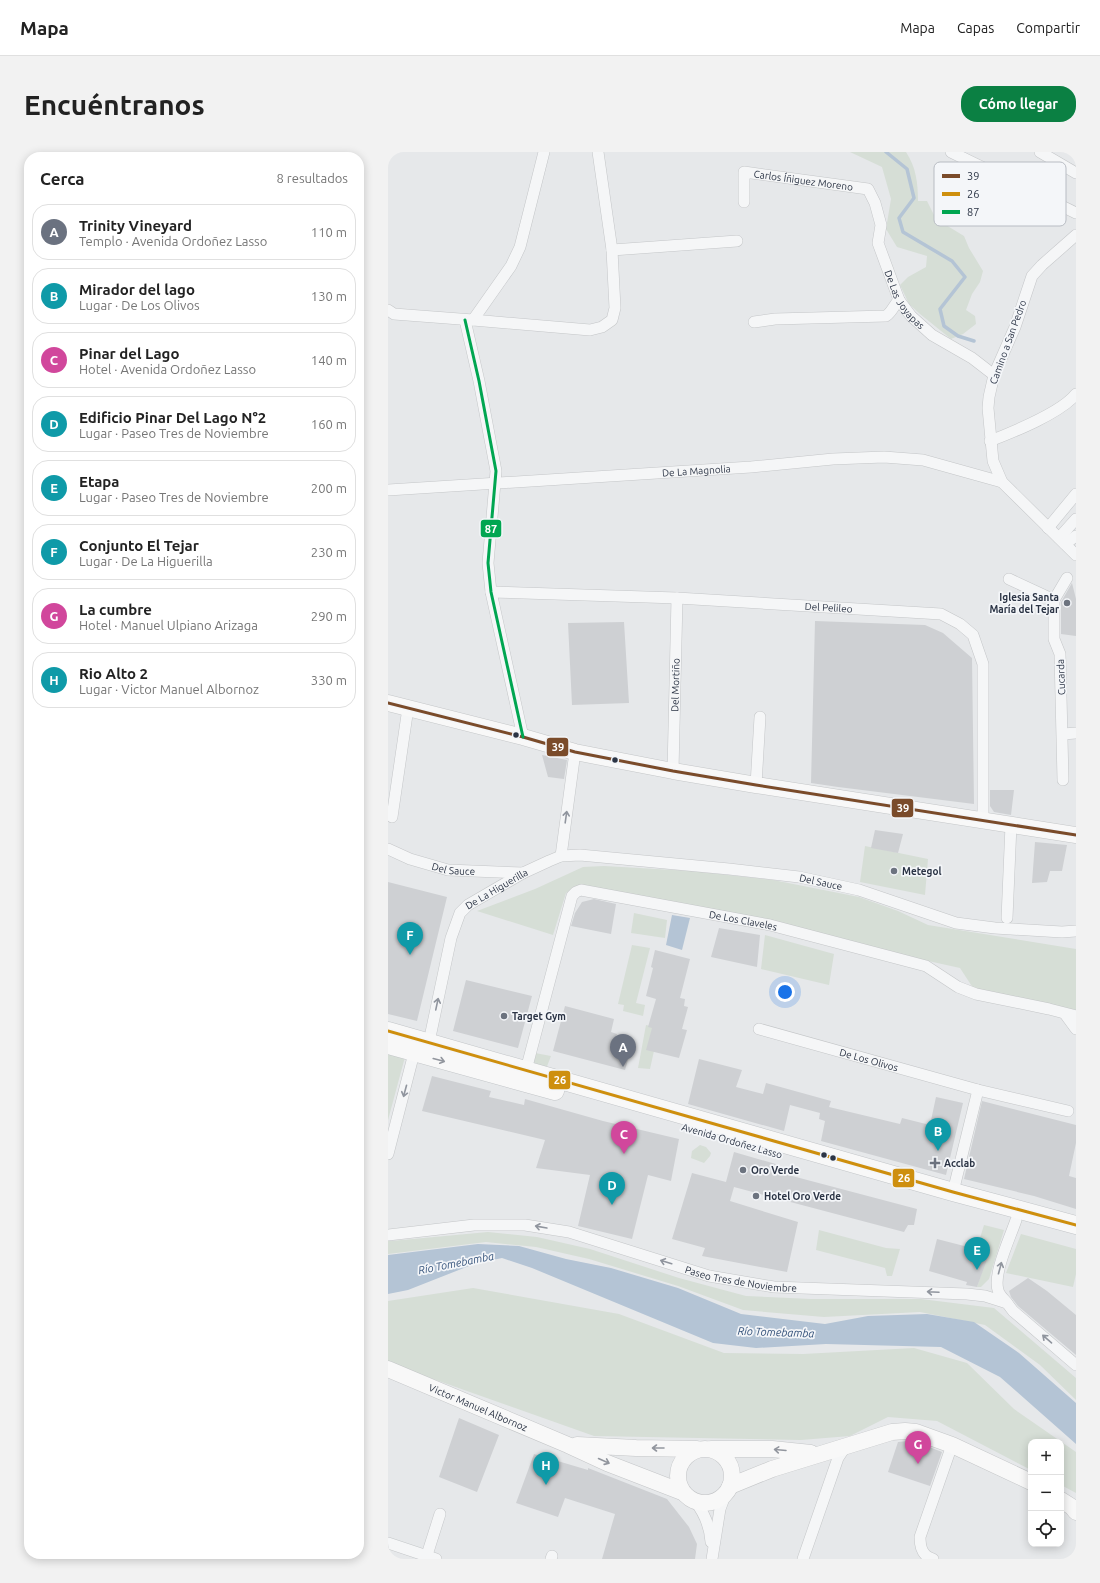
<!DOCTYPE html>
<html lang="es">
<head>
<meta charset="utf-8">
<style>
  :root { --surface:#fff; --page:#f2f2f2; --text:#222; --muted:#767676; --line:#e0e0e0; --accent:#0b8043 }
  body { margin:0; font-family:Ubuntu,sans-serif; background:var(--page); color:var(--text) }
  .controls { position:absolute; right:12px; bottom:12px; display:grid; overflow:hidden; border-radius:8px; box-shadow:0 2px 10px #0003 }
  .controls button { width:36px; height:36px; display:grid; place-items:center; padding:0; border:0; border-bottom:1px solid var(--line); background:var(--surface); color:var(--text); font:20px sans-serif }
  .you { position:absolute; left:397px; top:840px; width:14px; height:14px; margin:-10px; border:3px solid #fff; border-radius:50%; background:#1a73e8; box-shadow:0 0 0 6px #1a73e833 }
  .badge { display:grid; place-items:center; width:26px; height:26px; border-radius:50%; background:var(--accent); color:#fff; font-size:13px; font-weight:700 }
  .pin { position:absolute; translate:-50% -33px; filter:drop-shadow(0 1px 2px #0008) }
  .pin::after { content:''; position:absolute; top:21px; width:14px; height:12px; background:inherit; clip-path:polygon(0 0,100% 0,50% 100%) }
  .list { margin:0; padding:0; list-style:none }
  h2 { display:flex; justify-content:space-between; align-items:center; height:52px; margin:0; padding:0 16px; font-size:17px }
  h2 small { font-size:13px; font-weight:400; color:var(--muted) }
  .list li { display:grid; grid-template-columns:26px 1fr auto; gap:12px; align-items:center; box-sizing:border-box; height:56px; margin:0 8px 8px; padding:0 8px; border:1px solid var(--line); border-radius:16px }
  .list b { display:block; font-size:15px; white-space:nowrap }
  .list p { margin:0; font-size:13px; white-space:nowrap; color:var(--muted) }
  .list em { font-size:13px; font-style:normal; color:var(--muted) }
  .icon { flex:none; width:22px; height:22px; fill:none; stroke:currentColor; stroke-width:2; stroke-linecap:round; stroke-linejoin:round }
  .map { position:relative; flex:none; width:688px; height:1407px; overflow:hidden; border-radius:16px }
  header { display:flex; align-items:center; gap:24px; box-sizing:border-box; height:56px; padding:0 20px; background:var(--surface); border-bottom:1px solid var(--line) }
  header strong { font-size:19px }
  nav { display:flex; gap:22px; margin-inline-start:auto; font-size:14px }
  .intro { display:flex; align-items:center; justify-content:space-between; box-sizing:border-box; height:96px; padding:0 24px }
  h1 { margin:0; font-size:28px }
  .button { padding:10px 18px; border-radius:16px; background:var(--accent); color:#fff; font-size:14px; font-weight:700 }
  main { display:flex; gap:24px; padding:0 24px }
  aside { flex:1; background:var(--surface); border-radius:16px; box-shadow:0 2px 10px #0003 }
  .map>svg:first-child { display:block }
</style>
</head>
<body>
<header>
<strong>Mapa</strong>
<nav><a>Mapa</a><a>Capas</a><a>Compartir</a></nav>
</header>
<div class="intro"><h1>Encuéntranos</h1><a class="button">Cómo llegar</a></div>
<main>
<aside>
<h2>Cerca<small>8 resultados</small></h2>
<ul class="list">
<li><span class="badge" style="background:#6b7280">A</span><div><b>Trinity Vineyard</b><p>Templo · Avenida Ordoñez Lasso</p></div><em>110 m</em></li>
<li><span class="badge" style="background:#0f9aa8">B</span><div><b>Mirador del lago</b><p>Lugar · De Los Olivos</p></div><em>130 m</em></li>
<li><span class="badge" style="background:#d1479c">C</span><div><b>Pinar del Lago</b><p>Hotel · Avenida Ordoñez Lasso</p></div><em>140 m</em></li>
<li><span class="badge" style="background:#0f9aa8">D</span><div><b>Edificio Pinar Del Lago N°2</b><p>Lugar · Paseo Tres de Noviembre</p></div><em>160 m</em></li>
<li><span class="badge" style="background:#0f9aa8">E</span><div><b>Etapa</b><p>Lugar · Paseo Tres de Noviembre</p></div><em>200 m</em></li>
<li><span class="badge" style="background:#0f9aa8">F</span><div><b>Conjunto El Tejar</b><p>Lugar · De La Higuerilla</p></div><em>230 m</em></li>
<li><span class="badge" style="background:#d1479c">G</span><div><b>La cumbre</b><p>Hotel · Manuel Ulpiano Arizaga</p></div><em>290 m</em></li>
<li><span class="badge" style="background:#0f9aa8">H</span><div><b>Rio Alto 2</b><p>Lugar · Victor Manuel Albornoz</p></div><em>330 m</em></li>
</ul>
</aside>
<div class="map">
<svg width="688" height="1407" viewBox="0 0 688 1407">
  <rect width="100%" height="100%" fill="#e6e8ea"/>
  <!-- green -->
  <path fill="#d6ded6" d="M462 0H518C528 15 530 31 530 49H539L548 67 576 84 581 96 595 119 592 130 584 142 578 158 587 164 588 172 575 182 563 187 532 162 521 152 512 133 520 125 538 115 539 104 509 95 498 77 503 47 494 15Z
    M477 694 540 707 537 743 472 730Z
    M216 714 304 719 385 728 471 745 510 759 540 773 688 797V858L587 839 572 816 196 733 187 735 178 741 165 783 89 759 147 737 195 715Z
    M246 761 279 768 277 786 243 781Z
    M377 783 446 802 441 833 373 817Z
    M244 793 262 796 248 851 257 853 255 864 235 859 236 853 230 852Z
    M258 873 271 876 262 917 250 916Z
    M0 900 17 905 0 968Z
    M147 901 163 904 158 917 148 914 145 909Z
    M312 993 318 995 323 1001 322 1004 316 1011 303 1006 304 999Z
    M596 1073 616 1078 601 1127 593 1135H589L600 1102 588 1099Z
    M431 1078 498 1096 512 1097 504 1124H499L497 1116 428 1098Z
    M100 1080 149 1085 202 1097 291 1126 358 1144 423 1147H533L606 1156 688 1226V1248L652 1213 597 1173 532 1160 436 1165 355 1158 290 1134 201 1107 148 1095 98 1090 0 1102V1089H3Z
    M633 1082 688 1097V1122L685 1135 618 1121Z
    M85 1136 231 1162 336 1201 415 1202 526 1196 579 1211 626 1257 688 1300V1341L673 1333V1290H643V1318L549 1269 500 1265 462 1284 413 1288 206 1284 0 1211V1149Z"/>
  <!-- water -->
  <path fill="#b4c4d5" d="M284 763 302 766 294 798 278 793Z
    M90 1092 131 1094 178 1107 223 1116 290 1136 353 1162 437 1172 480 1164 539 1162 586 1170 631 1201 688 1251V1292L612 1225 553 1195 438 1192 368 1196 325 1191 144 1116 114 1106 86 1112 20 1138 0 1142V1103Z"/>
  <g fill="none" stroke-linecap="round" stroke-linejoin="round">
    <!-- stream -->
    <path stroke="#b4c4d5" stroke-width="3.5" d="M498 0 519 17 526 46 511 66 515 80 564 109 577 125 552 157 556 174 570 184 586 189"/>
  </g>
  <!-- building -->
  <path fill="#ced0d3" d="M684 431 688 447V484L673 482V450Z
    M427 469 537 473 555 481 584 506 586 652 450 635 423 631Z
    M236 470 241 551 184 553 180 471Z
    M154 603 179 608 176 627 160 625Z
    M602 638H626L623 663 606 660 602 654Z
    M487 678 515 682 510 701 483 696Z
    M647 690 679 693 674 719H662L659 730 644 731Z
    M0 730 59 745 29 869 0 862Z
    M206 747 228 752 223 782 183 774 187 761 194 750Z
    M331 776 372 783 369 815 323 805Z
    M267 798 302 807 292 846 297 847 296 854 300 855 294 877 299 878 291 906 258 898 264 876 260 875 268 847 258 844 265 816 263 815Z
    M78 828 144 844 130 896 65 879Z
    M177 854 226 867 223 880 229 882 228 886 245 891 237 918 165 899Z
    M311 907 354 918 348 935 375 942 378 931 443 949 441 955 512 972 514 966 542 973 548 945 575 951 558 1023 433 989 437 969 431 967 432 961 402 953 396 979 300 952Z
    M44 924 103 939 101 945 136 953 137 947 215 969 291 987 283 1029 260 1023 244 1087 190 1074 202 1023 148 1016 157 988 34 959Z
    M594 949 688 973V991L681 1024 688 1026V1057L646 1044 576 1027Z
    M346 1000 391 1013 389 1020 529 1057 526 1073H520L516 1080 346 1035 342 1049 410 1070 399 1120 314 1104 317 1096 284 1087 304 1021 338 1030Z
    M549 1087 584 1096V1098L601 1102 589 1135 578 1133 579 1130 541 1119Z
    M640 1126 659 1139 688 1163V1203L630 1154 623 1145 621 1139Z
    M71 1266 111 1283 89 1340 51 1325Z
    M520 1289H526L554 1300 542 1334 500 1320 510 1290Z
    M146 1302 200 1318V1316L279 1347 301 1375 309 1392 307 1407H214L227 1362 177 1346 170 1365 128 1351Z"/>
  <g fill="none" stroke-linecap="round" stroke-linejoin="round">
    <defs>
      <g id="street">
        <path d="M563 0 688 61"/>
        <path d="M652 0 688 21"/>
        <path id="s1" d="M356 50V20L480 37 487 51 493 73 490 91 511 148 523 164 544 183 584 206 606 223"/>
        <path d="M688 83 654 113 644 124 627 175 606 223 601 245 600 256 605 309 614 330 688 403"/>
        <path d="M224 98 349 89"/>
        <path d="M0 158 6 162 85 168 123 114 132 95 156 0"/>
        <path d="M77 168 91 229 108 319 100 411 103 440 135 585"/>
        <path d="M85 168 202 178 214 175 224 168 227 156 224 98 210 0"/>
        <path d="M366 170 387 167 498 164C504 160 506 153 511 148"/>
        <path d="M602 289C625 280 673 261 688 242"/>
        <path id="s2" d="M0 338 363 315 445 307 496 305 535 308 614 330"/>
        <path d="M660 376 688 342"/>
        <path d="M671 386 688 367"/>
        <path d="M677 392 688 384"/>
        <path d="M621 427 666 448"/>
        <path id="s3" d="M103 440 289 446 553 462 572 472 585 483 595 512V669"/>
        <path d="M675 582 688 581"/>
        <path id="s4" d="M285 619 289 446"/>
        <path d="M675 628 672 502 666 487V448L679 426"/>
        <path d="M368 633 372 565"/>
        <path d="M4 665 20 556"/>
        <path id="s5" d="M0 697 22 707 60 718 135 721"/>
        <path d="M173 704 187 600"/>
        <path d="M619 766 623 673"/>
        <path d="M677 862 688 877"/>
        <path id="s6" d="M371 877 590 938 680 959"/>
        <path id="s7" d="M41 890 63 786 72 761 80 753 135 721 161 709 173 704 192 703 341 717 411 725 471 738 568 771 607 776 674 780 688 779"/>
        <path id="s8" d="M138 918 184 744 188 740 193 738 382 773 538 814 570 835 588 842 661 857 688 864"/>
        <path d="M0 1002 26 901"/>
        <path d="M565 1040 590 938"/>
        <path id="s9" d="M0 1083 86 1073H137L181 1080 321 1124 386 1135 579 1142 597 1144 619 1151 625 1159 688 1213"/>
        <path d="M619 1151C616 1147 611 1143 610 1138 605 1121 622 1086 628 1068"/>
        <path d="M307 1349C317 1362 322 1374 323 1390"/>
        <path d="M0 1391 48 1407"/>
        <path d="M39 1403 52 1362"/>
        <path d="M163 1407 164 1404"/>
        <path d="M324 1407 332 1357 338 1341"/>
        <path d="M415 1407 450 1306 458 1294"/>
        <path d="M545 1407C534 1404 532 1395 532 1385L564 1293"/>
      </g>
      <g id="secondary">
        <path d="M0 551 135 585 187 600 285 619 368 633 688 683"/>
        <path id="s10" d="M0 1217 180 1293 219 1311 294 1340"/>
        <path d="M189 1293 248 1296 309 1297"/>
        <circle cx="317" cy="1324" r="27"/>
        <path d="M323 1297H384L423 1301"/>
        <path d="M342 1334 384 1317 504 1280 517 1279 528 1280 564 1293 643 1330"/>
        <path d="M673 1348 684 1355 688 1360"/>
      </g>
      <path id="primary" d="M0 879 565 1040 688 1073
        M0 893 167 939"/>
    </defs>
    <!-- street casing -->
    <use href="#street" stroke="#c4c6c8" stroke-width="12"/>
    <!-- secondary casing -->
    <use href="#secondary" stroke="#c4c6c8" stroke-width="17"/>
    <!-- primary casing -->
    <use href="#primary" stroke="#c2c5c8" stroke-width="19"/>
    <!-- street -->
    <use href="#street" stroke="#f5f6f7" stroke-width="11"/>
    <!-- secondary -->
    <use href="#secondary" stroke="#f8f8f8" stroke-width="16"/>
    <!-- primary -->
    <use href="#primary" stroke="#f8f8f8" stroke-width="18"/>
    <defs>
      <path id="bus-1" d="M0 551 135 585 187 600 285 619 368 633 688 683"/>
      <path id="bus-2" d="M0 879 565 1040 688 1073"/>
      <path id="bus-3" d="M77 168 91 229 108 319 100 411 103 440 135 585"/>
    </defs>
    <!-- bus-1 casing -->
    <use href="#bus-1" stroke="#f4f6f9" stroke-width="6"/>
    <!-- bus-2 casing -->
    <use href="#bus-2" stroke="#f4f6f9" stroke-width="6"/>
    <!-- bus-3 casing -->
    <use href="#bus-3" stroke="#f4f6f9" stroke-width="6"/>
    <!-- bus-1 -->
    <use href="#bus-1" stroke="#7a4b2a" stroke-width="3"/>
    <!-- bus-2 -->
    <use href="#bus-2" stroke="#ce8f0e" stroke-width="3"/>
    <!-- bus-3 -->
    <use href="#bus-3" stroke="#00a651" stroke-width="3"/>
  </g>
  <!-- one-way arrows -->
  <defs><path id="oneway-shaft" d="M-6 0H5M1.5-3L5.5 0L1.5 3" fill="none" stroke-width="1.6" stroke-linecap="round" stroke-linejoin="round"/></defs>
  <g stroke="#90959e">
    <use href="#oneway-shaft" transform="translate(178 665) rotate(-82)"/>
    <use href="#oneway-shaft" transform="translate(49 852) rotate(-78)"/>
    <use href="#oneway-shaft" transform="translate(17 939) rotate(105)"/>
    <use href="#oneway-shaft" transform="translate(153 1075) rotate(-170)"/>
    <use href="#oneway-shaft" transform="translate(278 1110) rotate(-163)"/>
    <use href="#oneway-shaft" transform="translate(612 1116) rotate(-75)"/>
    <use href="#oneway-shaft" transform="translate(545 1140) rotate(-177)"/>
    <use href="#oneway-shaft" transform="translate(659 1187) rotate(-139)"/>
  </g>
  <g stroke="#92969e">
    <use href="#oneway-shaft" transform="translate(51 908) rotate(15)"/>
    <use href="#oneway-shaft" transform="translate(270 1296) rotate(180)"/>
    <use href="#oneway-shaft" transform="translate(392 1298) rotate(-175)"/>
    <use href="#oneway-shaft" transform="translate(216 1309) rotate(24)"/>
  </g>
  <!-- markers -->
  <g fill="#6c737f" stroke="#f4f6f9" stroke-width="1.5">
    <circle cx="679" cy="451" r="4"/>
    <circle cx="506" cy="719" r="4"/>
    <circle cx="116" cy="864" r="4"/>
    <path d="M545 1005h4v4h4v4h-4v4h-4v-4h-4v-4h4z"/>
    <circle cx="355" cy="1018" r="4"/>
    <circle cx="368" cy="1044" r="4"/>
  </g>
  <g fill="#2b3445" stroke="#f4f6f9" stroke-width="1.5">
    <circle cx="128" cy="583" r="3.5"/>
    <circle cx="227" cy="608" r="3.5"/>
    <circle cx="436" cy="1003" r="3.5"/>
    <circle cx="445" cy="1006" r="3.5"/>
  </g>
  <g text-anchor="middle" dominant-baseline="central" stroke-width="3.5" stroke-linejoin="round" paint-order="stroke">
    <!-- street labels -->
    <g font-size="10" fill="#2b3445" stroke="#f4f6f9">
      <text stroke="none"><textPath href="#s1" startOffset="90">Carlos Íñiguez Moreno</textPath></text>
      <text stroke="none"><textPath href="#s1" startOffset="275">De Las Joyapas</textPath></text>
      <text transform="translate(620 190) rotate(-70)">Camino a San Pedro</text>
      <text stroke="none"><textPath href="#s2" startOffset="309">De La Magnolia</textPath></text>
      <text stroke="none"><textPath href="#s3" startOffset="338">Del Pelileo</textPath></text>
      <text transform="translate(673 525) rotate(-92)">Cucarda</text>
      <text stroke="none"><textPath href="#s4" startOffset="86">Del Mortiño</textPath></text>
      <text stroke="none"><textPath href="#s5" startOffset="69">Del Sauce</textPath></text>
      <text stroke="none"><textPath href="#s7" startOffset="511">Del Sauce</textPath></text>
      <text stroke="none"><textPath href="#s7" startOffset="177">De La Higuerilla</textPath></text>
      <text stroke="none"><textPath href="#s8" startOffset="356">De Los Claveles</textPath></text>
      <text stroke="none"><textPath href="#s6" startOffset="114">De Los Olivos</textPath></text>
      <text transform="translate(344 989) rotate(16)">Avenida Ordoñez Lasso</text>
      <text stroke="none"><textPath href="#s9" startOffset="361">Paseo Tres de Noviembre</textPath></text>
      <text stroke="none"><textPath href="#s10" startOffset="98">Victor Manuel Albornoz</textPath></text>
    </g>
    <!-- poi labels -->
    <g font-size="10" font-weight="bold" fill="#2b3445" stroke="#f4f6f9" text-anchor="start">
      <text x="671" y="445" text-anchor="end">Iglesia Santa<tspan x="671" dy="12">María del Tejar</tspan></text>
      <text x="514" y="719">Metegol</text>
      <text x="124" y="864">Target Gym</text>
      <text x="556" y="1011">Acclab</text>
      <text x="363" y="1018">Oro Verde</text>
      <text x="376" y="1044">Hotel Oro Verde</text>
    </g>
    <!-- water labels -->
    <g font-size="11" font-style="italic" fill="#34527a" stroke="#f4f6f9">
      <text transform="translate(68 1111) rotate(-11)">Río Tomebamba</text>
      <text transform="translate(388 1180) rotate(2)">Río Tomebamba</text>
    </g>
  </g>
  <!-- legend -->
  <rect x="546" y="10" width="132" height="64" rx="6" fill="#f4f6f9" stroke="#b8bcc3" stroke-width="1"/>
  <rect x="554" y="22" width="18" height="4" fill="#7a4b2a"/>
  <rect x="554" y="40" width="18" height="4" fill="#ce8f0e"/>
  <rect x="554" y="58" width="18" height="4" fill="#00a651"/>
  <g font-size="11" fill="#2b3445">
    <text x="579" y="28">39</text>
    <text x="579" y="46">26</text>
    <text x="579" y="64">87</text>
  </g>
  <g stroke="#f4f6f9" stroke-width="1.5">
    <rect x="92" y="367" width="22" height="19" rx="4" fill="#00a651"/>
    <rect x="158" y="585" width="23" height="20" rx="4" fill="#7a4b2a"/>
    <rect x="503" y="646" width="23" height="20" rx="4" fill="#7a4b2a"/>
    <rect x="160" y="918" width="23" height="20" rx="4" fill="#ce8f0e"/>
    <rect x="504" y="1016" width="23" height="20" rx="4" fill="#ce8f0e"/>
  </g>
  <g font-size="11" text-anchor="middle" font-weight="bold" fill="#fff">
    <text x="103" y="381">87</text>
    <text x="170" y="599">39</text>
    <text x="515" y="660">39</text>
    <text x="172" y="932">26</text>
    <text x="516" y="1030">26</text>
  </g>
</svg>
<div class="controls">
<button>+</button>
<button>−</button>
<button><svg class="icon" aria-label="locate" viewBox="0 0 24 24"><circle cx="12" cy="12" r="6"/><path d="M12 2v4M12 18v4M2 12h4M18 12h4"/></svg></button>
</div>
<div class="you"></div>
<div class="pin badge" style="left:235px;top:915px;background:#6b7280">A</div>
<div class="pin badge" style="left:550px;top:999px;background:#0f9aa8">B</div>
<div class="pin badge" style="left:236px;top:1002px;background:#d1479c">C</div>
<div class="pin badge" style="left:224px;top:1053px;background:#0f9aa8">D</div>
<div class="pin badge" style="left:589px;top:1118px;background:#0f9aa8">E</div>
<div class="pin badge" style="left:22px;top:803px;background:#0f9aa8">F</div>
<div class="pin badge" style="left:530px;top:1312px;background:#d1479c">G</div>
<div class="pin badge" style="left:158px;top:1333px;background:#0f9aa8">H</div>
</div>
</main>
</body>
</html>
